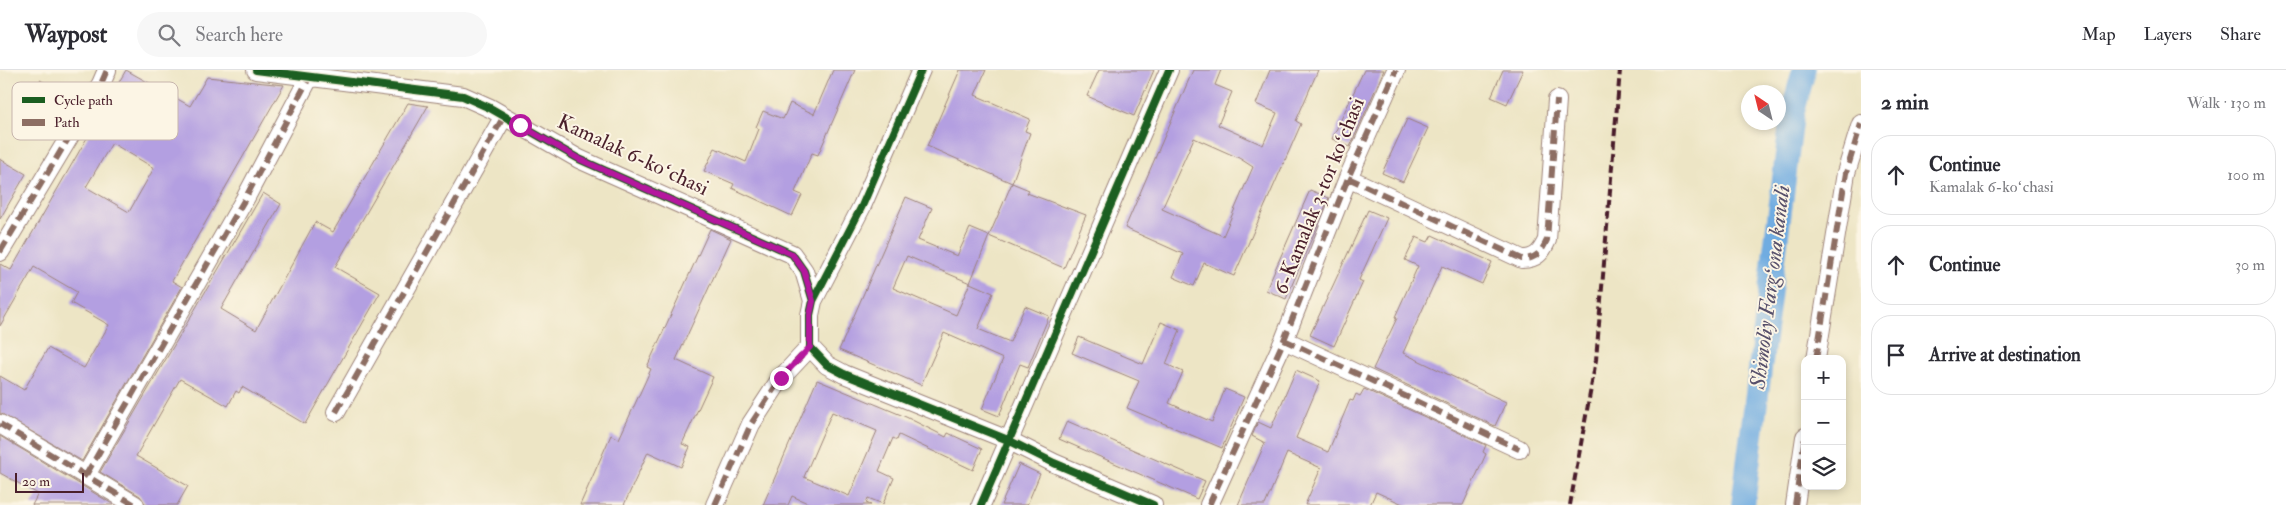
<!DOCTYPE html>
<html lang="en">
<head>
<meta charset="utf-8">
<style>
  :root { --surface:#fff; --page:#f7f7f7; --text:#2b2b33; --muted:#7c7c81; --line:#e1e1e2 }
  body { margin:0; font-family:"IM FELL Double Pica",serif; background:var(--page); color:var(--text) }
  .controls { position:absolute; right:15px; bottom:15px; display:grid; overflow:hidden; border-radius:10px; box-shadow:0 2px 8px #0003 }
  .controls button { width:45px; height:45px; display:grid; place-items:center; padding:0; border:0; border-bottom:1px solid var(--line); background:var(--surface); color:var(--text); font:25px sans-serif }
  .compass { position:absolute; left:1741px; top:15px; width:45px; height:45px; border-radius:50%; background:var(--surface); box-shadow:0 2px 8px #0003; rotate:325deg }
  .scale { position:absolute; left:15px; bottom:12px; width:69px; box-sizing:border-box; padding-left:5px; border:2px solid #4a1f2b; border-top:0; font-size:14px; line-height:18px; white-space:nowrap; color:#4a1f2b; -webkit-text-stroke:4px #fcf5e5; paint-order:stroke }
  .stop { position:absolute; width:15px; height:15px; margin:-11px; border:4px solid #b5179e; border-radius:50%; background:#fff }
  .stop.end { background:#b5179e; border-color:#fff; box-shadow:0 1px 5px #0008 }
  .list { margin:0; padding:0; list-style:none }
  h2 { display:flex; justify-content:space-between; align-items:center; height:65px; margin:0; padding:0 20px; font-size:21px }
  h2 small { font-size:16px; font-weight:400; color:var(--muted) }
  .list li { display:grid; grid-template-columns:32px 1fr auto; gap:15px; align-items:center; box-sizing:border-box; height:80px; margin:0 10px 10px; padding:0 10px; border:1px solid var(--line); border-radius:20px }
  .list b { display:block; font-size:19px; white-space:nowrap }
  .list p { margin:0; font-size:16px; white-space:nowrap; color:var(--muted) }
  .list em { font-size:16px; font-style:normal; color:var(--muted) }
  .icon { flex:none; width:28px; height:28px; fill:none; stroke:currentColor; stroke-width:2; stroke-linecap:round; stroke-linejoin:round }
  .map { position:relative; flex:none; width:1861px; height:435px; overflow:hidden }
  header { display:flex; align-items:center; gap:30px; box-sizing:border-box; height:70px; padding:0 25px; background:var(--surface); border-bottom:1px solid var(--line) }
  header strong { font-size:24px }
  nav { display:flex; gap:28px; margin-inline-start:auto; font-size:18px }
  .search { width:350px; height:45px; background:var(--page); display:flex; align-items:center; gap:12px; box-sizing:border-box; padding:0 18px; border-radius:28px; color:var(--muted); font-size:19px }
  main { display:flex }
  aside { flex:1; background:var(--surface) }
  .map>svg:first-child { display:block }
</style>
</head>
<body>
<header>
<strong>Waypost</strong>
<div class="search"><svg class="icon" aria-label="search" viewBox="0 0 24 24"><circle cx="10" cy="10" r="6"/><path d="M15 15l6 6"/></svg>Search here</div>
<nav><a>Map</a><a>Layers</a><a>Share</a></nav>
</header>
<main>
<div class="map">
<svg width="1861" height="435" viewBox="0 0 1861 435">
  <rect width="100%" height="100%" fill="#fcf5e5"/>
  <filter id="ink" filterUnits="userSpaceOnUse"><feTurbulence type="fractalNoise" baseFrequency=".02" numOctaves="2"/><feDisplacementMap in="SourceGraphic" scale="10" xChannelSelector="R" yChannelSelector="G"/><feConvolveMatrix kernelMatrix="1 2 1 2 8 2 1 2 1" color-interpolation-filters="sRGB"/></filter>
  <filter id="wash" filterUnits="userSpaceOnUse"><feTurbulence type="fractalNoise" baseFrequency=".0096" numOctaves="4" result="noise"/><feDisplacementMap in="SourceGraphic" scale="20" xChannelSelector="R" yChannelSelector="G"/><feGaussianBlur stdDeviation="1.12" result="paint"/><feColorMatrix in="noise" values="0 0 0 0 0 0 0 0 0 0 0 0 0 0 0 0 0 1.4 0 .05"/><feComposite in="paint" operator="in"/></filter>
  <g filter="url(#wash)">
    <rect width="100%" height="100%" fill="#ede5c5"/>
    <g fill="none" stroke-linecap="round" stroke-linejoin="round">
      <!-- canal -->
      <path stroke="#6face1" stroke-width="24" d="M1743 435 1792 45 1804 0"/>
    </g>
    <g id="blocks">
      <!-- building -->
      <path fill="#b39fe1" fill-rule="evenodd" d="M126 0 190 36 207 7 284 15 172 211 182 217 82 391 0 343V306L24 320 48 278 84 298 109 255 71 233 77 222 34 197 0 256V194L11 200ZM112 73 154 98 129 142 86 117Z
        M833 0H855L818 85 812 83 795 122 802 125 792 146 732 118 734 114 704 101 715 78 746 92 759 59 756 57 763 41 783 49 790 33 814 44Z
        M960 0H986L975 25 1030 49 1025 61 1030 63 1012 113 927 76Z
        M1099 0H1154L1134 46 1087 26Z
        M1193 0H1221L1215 15 1232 22 1218 55 1263 75 1277 43 1256 34 1270 0H1318L1296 51 1301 54 1234 206 1204 193 1194 216 1173 207 1183 184 1125 158ZM1194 68 1239 88 1253 97 1223 166 1162 139Z
        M1364 0H1384L1350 77 1332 69Z
        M1503 0H1523L1507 34 1491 27Z
        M40 10 70 27 49 66 18 49Z
        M408 33 428 36 335 197 380 223 305 354 242 317 239 323 236 321 228 336 180 309 136 386 188 416 177 435H146L140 426 100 402 263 123 281 134 221 239 256 260 315 152 333 162Z
        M1407 49 1428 58 1403 112 1382 103Z
        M0 89 26 104 0 149Z
        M1012 113 1029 120 1027 123 1086 145 1064 198 989 166 970 213 993 223 978 259 1010 272 1025 236 1049 246 1028 297 1020 294 999 346 982 339 1003 289 944 263 921 315 839 280 906 127 932 138 918 170 957 186 970 158 989 166ZM907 186 970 213 956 245 893 218Z
        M1310 120 1329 128 1286 229 1266 220Z
        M1368 140 1387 148 1359 210 1363 212 1334 276 1310 265Z
        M710 159 731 169 676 290 713 307 682 374 690 377 681 397 648 382 624 435H580L611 365 619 369 651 299 647 297Z
        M1432 165 1492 192 1482 214 1442 196 1403 283 1506 332 1495 356 1373 299 1397 248 1395 247 1418 196 1405 190 1416 167 1428 172Z
        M1161 252 1180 260 1166 294 1183 302 1169 333 1212 352 1225 319 1244 327 1222 378 1127 338 1139 311 1072 283 1079 267 1143 294Z
        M1296 300 1320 311 1296 368 1328 382 1350 330 1353 331 1356 324 1360 326 1364 319 1486 375 1483 382 1486 384 1463 435H1405L1376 422 1370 435H1305L1321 398 1287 383 1265 435H1238L1265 373 1252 366 1258 352 1271 358Z
        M817 310 906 347 946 367 948 363 982 379 973 400 899 365 897 370 893 368 879 401 894 408 883 434 868 428 866 433 871 435H812L792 426 788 435H763ZM832 342 877 361 849 426 804 407Z
        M1067 351 1205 411 1197 429 1059 369Z
        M0 366 114 435H32L38 424 0 403Z
        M1019 394 1040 404 1027 435H1001Z"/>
    </g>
  </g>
  <g filter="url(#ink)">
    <use href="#blocks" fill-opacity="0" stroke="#9c8278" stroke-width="1"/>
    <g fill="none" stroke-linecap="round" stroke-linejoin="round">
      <defs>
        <path id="minor" d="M256 0 463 26 490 38 579 89 792 184 804 201 813 231
          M921 0 862 136 813 231 810 245V277L827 295 844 304 1008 370 1054 393 1153 435
          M1348 108 1522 189C1536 189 1541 183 1547 170L1557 30
          M0 182 101 14 107 0
          M1284 270 1519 379
          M1816 289 1846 103 1861 54
          M336 342 504 46
          M0 354 135 435
          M86 405 246 127 310 6
          M715 435 751 354 781 308 810 277
          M981 435 1169 0
          M1209 435 1284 270 1348 108 1396 0
          M1795 435 1805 367"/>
      </defs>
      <!-- minor casing -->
      <use href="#minor" stroke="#9c8278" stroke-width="20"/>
      <!-- minor -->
      <use href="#minor" stroke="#fff" stroke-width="18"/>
      <!-- rail -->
      <path stroke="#4a1f2b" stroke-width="4" stroke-dasharray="8 4" stroke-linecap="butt" d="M1570 435 1596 290 1620 0"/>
      <!-- quiet -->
      <path stroke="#8d6e63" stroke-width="6" stroke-dasharray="12 6" stroke-linecap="butt" d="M1348 108 1522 189C1536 189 1541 183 1547 170L1557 30
        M0 182 101 14 107 0
        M1284 270 1519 379
        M1816 289 1846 103 1861 54
        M336 342 504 46
        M0 354 135 435
        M86 405 246 127 310 6
        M715 435 751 354 781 308 810 277
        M1209 435 1284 270 1348 108 1396 0
        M1795 435 1805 367"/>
      <defs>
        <path id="cycleway" d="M256 0 463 26 490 38 579 89 792 184 804 201 813 231
          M921 0 862 136 813 231 810 245V277L827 295 844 304 1008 370 1054 393 1153 435
          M981 435 1169 0"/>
      </defs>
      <!-- cycleway casing -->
      <use href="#cycleway" stroke="#fcf5e5" stroke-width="11"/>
      <!-- cycleway -->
      <use href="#cycleway" stroke="#1b5e20" stroke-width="8"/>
    </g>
  </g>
  <g fill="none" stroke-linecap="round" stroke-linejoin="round" filter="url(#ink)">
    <!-- route -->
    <path stroke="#b5179e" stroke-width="6" d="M520 55 579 89 792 184 804 201 813 231 810 245V277L781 308"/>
  </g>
  <g text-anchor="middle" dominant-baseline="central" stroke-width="4" stroke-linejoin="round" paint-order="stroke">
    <!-- street labels -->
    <g font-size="21" fill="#4a1f2b" stroke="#fcf5e5">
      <text transform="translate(633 85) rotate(25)">Kamalak 6-koʻchasi</text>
      <text transform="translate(1319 126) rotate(-68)">6-Kamalak 3-tor koʻchasi</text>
    </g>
    <!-- water labels -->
    <g font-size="22" font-style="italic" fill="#57506b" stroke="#fcf5e5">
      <text transform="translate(1770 217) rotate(-83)">Shimoliy Fargʻona kanali</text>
    </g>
  </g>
  <!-- legend -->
  <rect x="12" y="12" width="166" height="58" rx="8" fill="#fcf5e5" stroke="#c7b5ad" stroke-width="1"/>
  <rect x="22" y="27" width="23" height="6" fill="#1b5e20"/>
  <rect x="22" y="49" width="23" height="7" fill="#8d6e63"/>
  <g font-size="14" fill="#4a1f2b">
    <text x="54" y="35">Cycle path</text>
    <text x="54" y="57">Path</text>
  </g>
</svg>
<div class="controls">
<button>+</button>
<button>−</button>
<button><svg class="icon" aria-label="layers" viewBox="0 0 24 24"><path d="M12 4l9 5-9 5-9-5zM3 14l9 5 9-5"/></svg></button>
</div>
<svg class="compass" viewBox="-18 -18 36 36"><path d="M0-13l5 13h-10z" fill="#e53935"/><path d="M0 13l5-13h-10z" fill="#7c7c81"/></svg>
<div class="scale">20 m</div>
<div class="stop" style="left:520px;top:55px"></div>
<div class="stop end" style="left:781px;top:308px"></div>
</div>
<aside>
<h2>2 min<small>Walk · 130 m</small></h2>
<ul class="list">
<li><svg class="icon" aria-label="ahead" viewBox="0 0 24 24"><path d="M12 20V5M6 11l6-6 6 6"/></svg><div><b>Continue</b><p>Kamalak 6-koʻchasi</p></div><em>100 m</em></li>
<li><svg class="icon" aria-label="ahead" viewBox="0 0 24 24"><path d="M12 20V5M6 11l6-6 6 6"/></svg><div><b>Continue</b></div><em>30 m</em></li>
<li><svg class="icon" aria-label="arrive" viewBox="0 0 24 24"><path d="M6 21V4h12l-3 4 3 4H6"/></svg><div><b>Arrive at destination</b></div></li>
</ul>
</aside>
</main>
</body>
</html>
